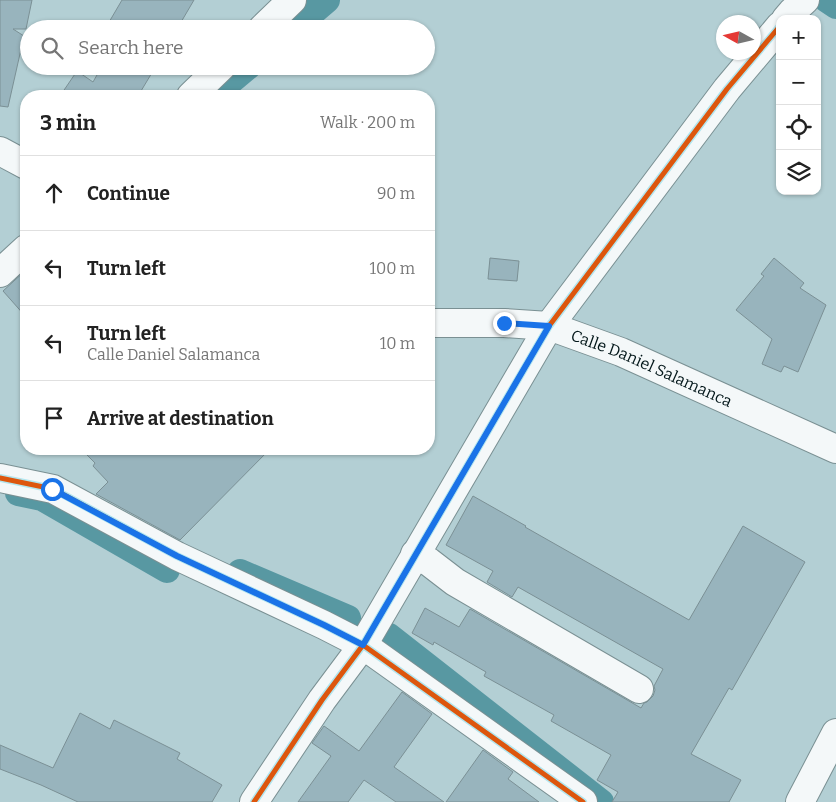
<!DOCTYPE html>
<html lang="en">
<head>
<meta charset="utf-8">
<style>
  :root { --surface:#fff; --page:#f2f2f2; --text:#222; --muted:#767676; --line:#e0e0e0 }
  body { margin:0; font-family:Bitter,serif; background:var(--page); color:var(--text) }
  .controls { position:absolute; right:15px; top:15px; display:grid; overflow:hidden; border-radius:10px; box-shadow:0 1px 4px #0004 }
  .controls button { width:45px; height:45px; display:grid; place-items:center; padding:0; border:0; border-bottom:1px solid var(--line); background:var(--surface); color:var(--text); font:25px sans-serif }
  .compass { position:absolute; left:716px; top:15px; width:45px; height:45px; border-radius:50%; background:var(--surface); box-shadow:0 1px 4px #0004; rotate:278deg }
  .stop { position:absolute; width:15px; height:15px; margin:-11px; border:4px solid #1a73e8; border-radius:50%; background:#fff }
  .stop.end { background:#1a73e8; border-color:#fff; box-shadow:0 1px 5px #0008 }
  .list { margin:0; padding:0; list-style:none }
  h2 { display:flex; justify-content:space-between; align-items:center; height:65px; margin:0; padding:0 20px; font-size:21px }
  h2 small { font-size:16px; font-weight:400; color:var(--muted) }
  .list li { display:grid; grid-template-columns:32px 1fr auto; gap:15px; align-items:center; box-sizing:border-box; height:75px; padding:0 20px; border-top:1px solid var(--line) }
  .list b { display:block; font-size:19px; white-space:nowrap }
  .list p { margin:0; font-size:16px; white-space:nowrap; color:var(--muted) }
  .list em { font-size:16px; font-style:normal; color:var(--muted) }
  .icon { flex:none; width:28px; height:28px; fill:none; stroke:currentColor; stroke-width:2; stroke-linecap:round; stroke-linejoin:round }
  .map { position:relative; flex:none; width:836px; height:802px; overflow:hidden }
  .search { position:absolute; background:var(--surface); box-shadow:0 1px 4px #0004; left:20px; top:20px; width:415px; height:55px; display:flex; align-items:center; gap:12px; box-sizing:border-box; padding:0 18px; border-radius:28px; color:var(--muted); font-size:19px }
  .panel { position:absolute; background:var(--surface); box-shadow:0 1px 4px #0004; left:20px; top:90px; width:415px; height:365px; border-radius:20px }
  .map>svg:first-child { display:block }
</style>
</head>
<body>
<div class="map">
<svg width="836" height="802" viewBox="0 0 836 802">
  <rect width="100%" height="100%" fill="#b3cfd4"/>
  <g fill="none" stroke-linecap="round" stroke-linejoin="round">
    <!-- canal -->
    <path stroke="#5898a2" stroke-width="26" d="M827 0 836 6
      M293 29 327 0
      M213 96 249 66
      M18 493 42 498 167 570
      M240 572 348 618
      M382 633 389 636 601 802"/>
  </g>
  <!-- building -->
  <path fill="#98b4bd" stroke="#7b9095" d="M0 0H32L26 29H13L24 36 8 107 0 106Z
    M122 0H194L177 29H105Z
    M102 66H156L138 96H60L77 71 93 82Z
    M490 258 519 261 517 281 488 279Z
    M774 258 804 283 800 288 826 305 798 372 784 366 781 372 762 364 772 339 736 310 764 276 761 274Z
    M26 270V317L3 291Z
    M81 449H270L180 540 96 494 108 482 93 466 95 463Z
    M473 496 526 526 525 527 689 620 743 526 805 562 732 690 729 688 691 754 741 780 729 802H612L618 792 597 780 611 755 551 721 554 715 484 676 486 672 434 642 433 645 412 633 425 608 459 627 470 609 641 708 644 703 647 702 653 696 655 690 654 686 663 669 518 587 512 597 487 582 493 571 446 545Z
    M402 692 432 714 394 767 444 802H396L364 780 348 802H298L331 756 312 743 324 726 359 751Z
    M80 713 110 729 114 720 180 753 177 759 222 785 212 802H78L41 785 0 769V745L53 768Z
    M483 750 513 772 508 779 539 802H446Z"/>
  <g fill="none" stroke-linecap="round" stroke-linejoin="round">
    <defs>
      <g id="minor">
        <path d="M786 19 792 12 805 0"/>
        <path d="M262 29 292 0"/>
        <path d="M191 96 222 66"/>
        <path d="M0 151 26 165"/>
        <path d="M0 273 26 249"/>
        <path id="s1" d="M429 323H504L549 326 621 352 836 449"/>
        <path d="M0 478 53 489 177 556 324 625 363 645 583 802"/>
        <path d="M415 554 429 562 455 582 639 689"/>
        <path d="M254 802 322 700 363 645 549 326 727 89 780 26"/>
        <path d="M800 802 836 733"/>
      </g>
    </defs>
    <!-- minor casing -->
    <use href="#minor" stroke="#7a9093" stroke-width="30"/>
    <!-- minor -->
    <use href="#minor" stroke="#f4f8f9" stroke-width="28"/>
    <defs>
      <path id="cycleway" d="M0 478 53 489 177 556 324 625 363 645 583 802
        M254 802 322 700 363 645 549 326 727 89 780 26"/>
    </defs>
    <!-- cycleway casing -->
    <use href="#cycleway" stroke="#b2e6ef" stroke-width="8"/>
    <!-- cycleway -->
    <use href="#cycleway" stroke="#dd560d" stroke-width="5"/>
  </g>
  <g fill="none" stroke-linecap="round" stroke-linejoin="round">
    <!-- route -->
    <path stroke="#1a73e8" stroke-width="6" d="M52 489 177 556 324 625 363 645 549 326 504 323"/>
  </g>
  <g text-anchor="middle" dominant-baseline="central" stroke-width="4" stroke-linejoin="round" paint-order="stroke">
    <!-- street labels -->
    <g font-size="16" fill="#03171a" stroke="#b2e6ef">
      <text stroke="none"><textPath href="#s1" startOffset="231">Calle Daniel Salamanca</textPath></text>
    </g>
  </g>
</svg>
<div class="controls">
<button>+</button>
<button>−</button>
<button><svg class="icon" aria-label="locate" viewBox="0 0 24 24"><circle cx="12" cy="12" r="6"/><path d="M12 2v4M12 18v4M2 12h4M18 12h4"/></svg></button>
<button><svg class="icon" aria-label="layers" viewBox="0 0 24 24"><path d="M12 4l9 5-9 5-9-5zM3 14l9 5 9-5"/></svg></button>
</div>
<svg class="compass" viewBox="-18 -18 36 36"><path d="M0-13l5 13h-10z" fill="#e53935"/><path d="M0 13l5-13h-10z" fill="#767676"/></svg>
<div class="stop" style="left:52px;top:489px"></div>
<div class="stop end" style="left:504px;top:323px"></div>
<div class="search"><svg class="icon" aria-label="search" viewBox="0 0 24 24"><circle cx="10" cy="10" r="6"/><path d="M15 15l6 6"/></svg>Search here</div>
<section class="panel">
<h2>3 min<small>Walk · 200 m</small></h2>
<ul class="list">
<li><svg class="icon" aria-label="ahead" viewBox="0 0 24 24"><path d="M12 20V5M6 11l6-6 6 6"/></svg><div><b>Continue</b></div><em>90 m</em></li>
<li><svg class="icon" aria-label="left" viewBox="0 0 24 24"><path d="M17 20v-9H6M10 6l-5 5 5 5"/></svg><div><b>Turn left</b></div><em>100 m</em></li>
<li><svg class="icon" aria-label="left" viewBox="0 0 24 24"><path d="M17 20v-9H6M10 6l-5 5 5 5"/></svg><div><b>Turn left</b><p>Calle Daniel Salamanca</p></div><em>10 m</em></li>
<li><svg class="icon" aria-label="arrive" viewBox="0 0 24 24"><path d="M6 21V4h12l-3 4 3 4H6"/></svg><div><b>Arrive at destination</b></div></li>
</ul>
</section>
</div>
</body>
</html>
